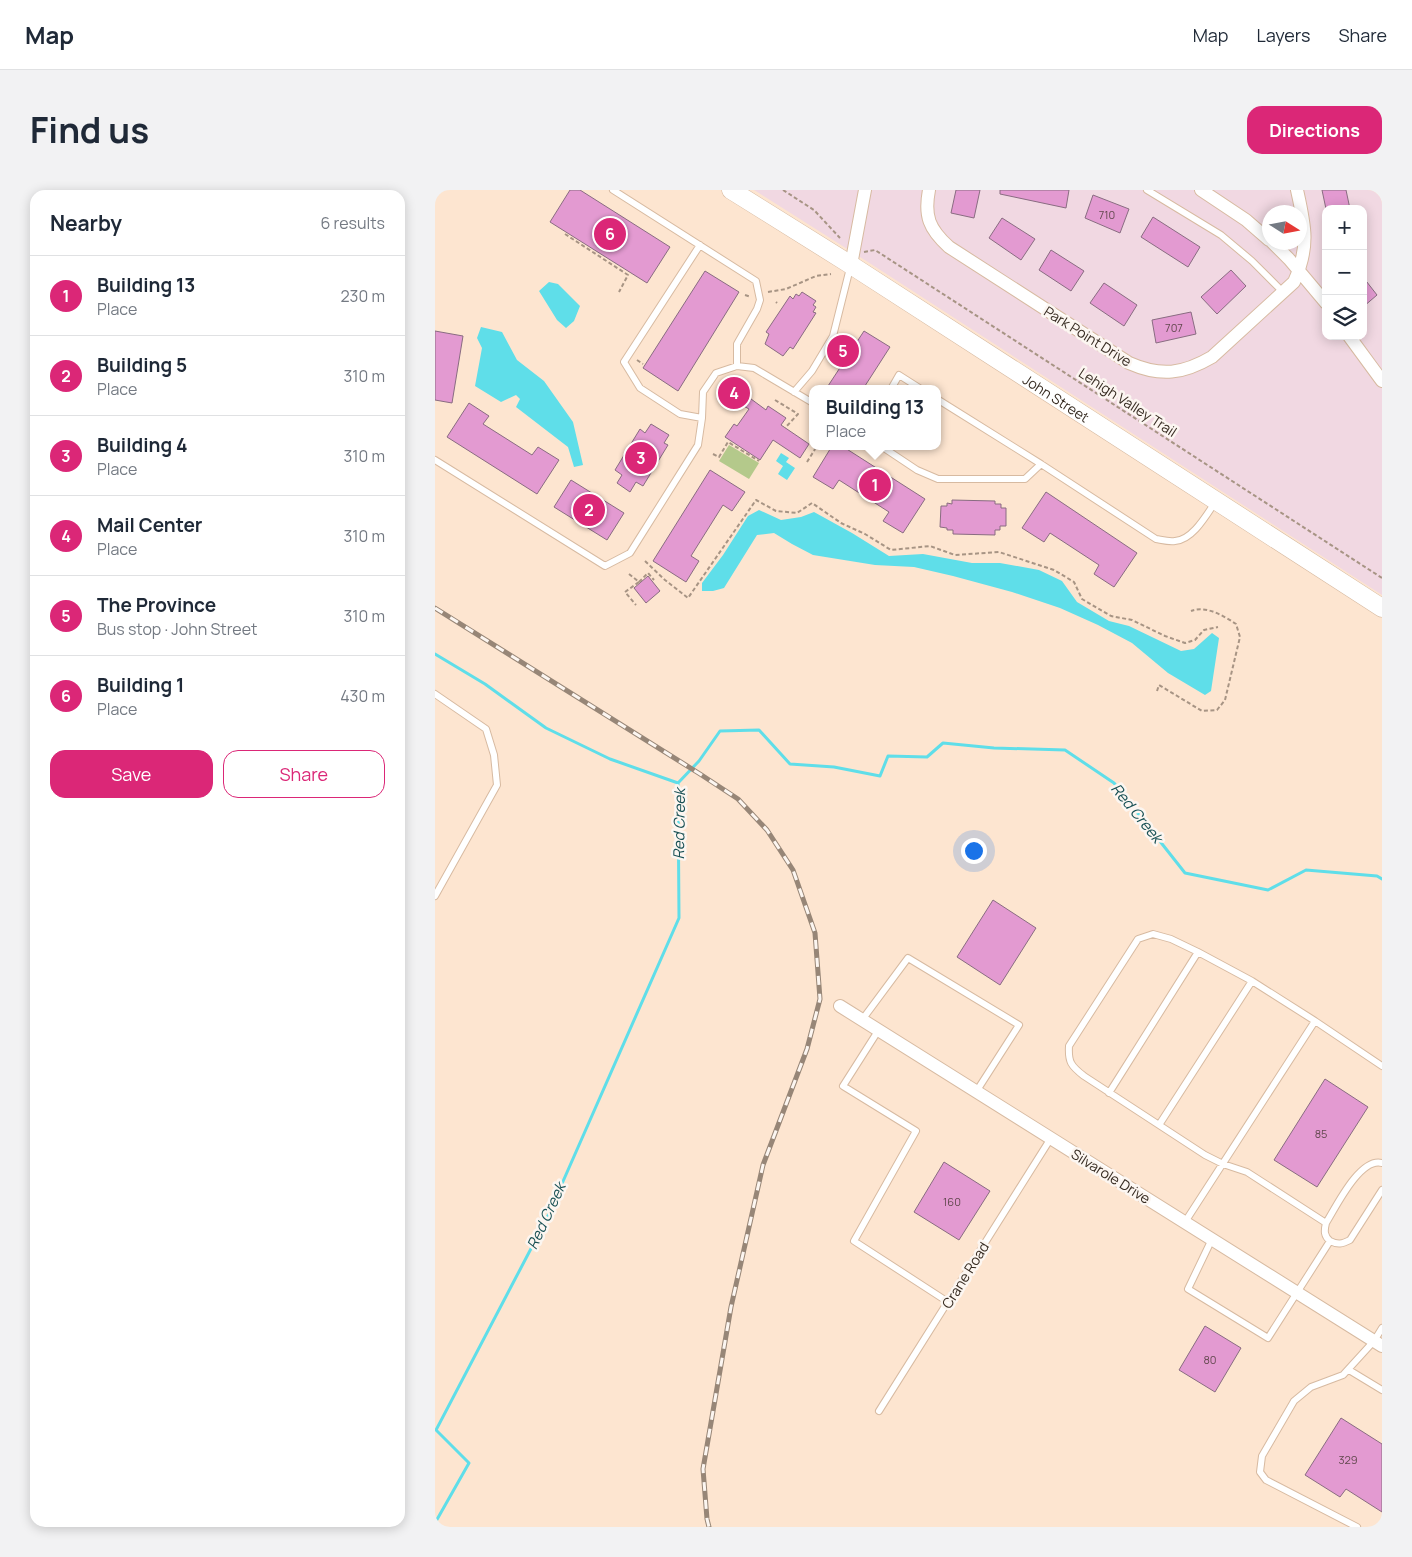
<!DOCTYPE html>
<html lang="en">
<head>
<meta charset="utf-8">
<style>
  :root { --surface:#fff; --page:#f2f2f3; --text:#1f2937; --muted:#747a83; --line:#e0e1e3; --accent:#db2777 }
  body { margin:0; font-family:Manrope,sans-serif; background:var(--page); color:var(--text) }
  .controls { position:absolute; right:15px; top:15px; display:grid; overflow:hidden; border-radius:10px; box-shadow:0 2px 12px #0003 }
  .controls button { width:45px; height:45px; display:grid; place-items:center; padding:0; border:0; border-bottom:1px solid var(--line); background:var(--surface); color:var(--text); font:25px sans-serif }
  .compass { position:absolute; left:827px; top:15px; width:45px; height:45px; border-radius:50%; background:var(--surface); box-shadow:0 2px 12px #0003; rotate:101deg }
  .you { position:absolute; left:538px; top:660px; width:18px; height:18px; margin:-12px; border:4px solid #fff; border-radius:50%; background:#1a73e8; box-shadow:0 0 0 8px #1a73e833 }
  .badge { display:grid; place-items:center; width:32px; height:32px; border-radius:50%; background:var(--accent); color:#fff; font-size:16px; font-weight:700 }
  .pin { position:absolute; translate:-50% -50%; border:2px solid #fff; box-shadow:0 1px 5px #0006 }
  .popup { position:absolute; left:374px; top:195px; width:132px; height:65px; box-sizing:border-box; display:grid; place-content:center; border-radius:10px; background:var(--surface); filter:drop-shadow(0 1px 4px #0005); font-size:16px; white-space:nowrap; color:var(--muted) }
  .popup b { font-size:19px; color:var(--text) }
  .popup::after { content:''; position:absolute; left:50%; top:100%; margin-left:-10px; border:10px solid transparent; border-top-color:var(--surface) }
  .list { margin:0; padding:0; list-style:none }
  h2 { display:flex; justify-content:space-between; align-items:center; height:65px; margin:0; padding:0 20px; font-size:21px }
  h2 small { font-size:16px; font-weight:400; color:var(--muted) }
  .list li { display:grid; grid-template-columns:32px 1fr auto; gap:15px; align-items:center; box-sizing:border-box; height:80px; padding:0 20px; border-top:1px solid var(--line) }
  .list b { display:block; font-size:19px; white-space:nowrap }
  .list p { margin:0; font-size:16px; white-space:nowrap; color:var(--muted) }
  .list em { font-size:16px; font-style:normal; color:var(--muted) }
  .actions { display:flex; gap:10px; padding:15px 20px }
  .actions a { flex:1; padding:11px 0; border:1px solid var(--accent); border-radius:15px; text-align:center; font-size:18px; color:var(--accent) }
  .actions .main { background:var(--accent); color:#fff }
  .icon { flex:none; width:28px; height:28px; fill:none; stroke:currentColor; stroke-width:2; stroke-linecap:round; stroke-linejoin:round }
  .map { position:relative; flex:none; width:947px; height:1337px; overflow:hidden; border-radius:15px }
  header { display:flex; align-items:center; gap:30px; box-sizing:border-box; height:70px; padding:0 25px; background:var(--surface); border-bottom:1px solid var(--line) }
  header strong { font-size:24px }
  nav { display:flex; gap:28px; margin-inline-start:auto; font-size:18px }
  .intro { display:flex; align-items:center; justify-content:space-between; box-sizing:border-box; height:120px; padding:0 30px }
  h1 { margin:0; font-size:35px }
  .button { padding:12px 22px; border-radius:15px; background:var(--accent); color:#fff; font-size:18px; font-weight:700 }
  main { display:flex; gap:30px; padding:0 30px }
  aside { flex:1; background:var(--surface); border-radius:15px; box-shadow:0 2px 12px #0003 }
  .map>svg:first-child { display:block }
</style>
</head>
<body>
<header>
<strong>Map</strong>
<nav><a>Map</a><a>Layers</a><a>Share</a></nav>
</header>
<div class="intro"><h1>Find us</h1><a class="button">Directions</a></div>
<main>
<aside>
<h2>Nearby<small>6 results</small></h2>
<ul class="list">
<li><span class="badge">1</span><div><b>Building 13</b><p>Place</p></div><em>230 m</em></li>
<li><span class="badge">2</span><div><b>Building 5</b><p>Place</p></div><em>310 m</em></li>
<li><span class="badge">3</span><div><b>Building 4</b><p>Place</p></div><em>310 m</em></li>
<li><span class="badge">4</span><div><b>Mail Center</b><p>Place</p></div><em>310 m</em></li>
<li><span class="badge">5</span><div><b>The Province</b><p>Bus stop · John Street</p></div><em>310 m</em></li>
<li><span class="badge">6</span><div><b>Building 1</b><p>Place</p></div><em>430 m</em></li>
</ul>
<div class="actions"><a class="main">Save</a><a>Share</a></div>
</aside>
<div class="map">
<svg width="947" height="1337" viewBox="0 0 947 1337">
  <rect width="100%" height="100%" fill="#fde5d0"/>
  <!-- education -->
  <path fill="#f1d8e2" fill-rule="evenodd" d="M319 0H947V405L436 74ZM891 19H928V146H891ZM834 22H864V52H834Z"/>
  <!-- green -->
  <path fill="#b4c98b" d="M294 255 324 273 314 289 284 271Z"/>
  <!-- water -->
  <path fill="#5fdee9" d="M114 92 123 94 145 116 139 131 131 138 122 130 104 101Z
    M46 137 67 142 82 170 109 191 138 232 148 275 139 277 133 257 81 217 85 209 81 205 66 212 40 196 47 158 42 148Z
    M346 263 354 268 351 272 360 278 352 290 343 284 348 276 341 271Z
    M324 320 346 330 366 327 379 322 417 343 454 366 488 364 537 373H565L604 380 627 391 642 412 674 431 694 436 746 461 759 459 777 443 784 448 776 501 770 505 733 483 697 453 663 435 625 418 577 402 518 386 479 377 440 375 378 365 357 354 339 343 322 345 289 398 278 401H267V393L288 365 313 326Z"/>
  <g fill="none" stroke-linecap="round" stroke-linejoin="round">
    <!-- stream -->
    <path stroke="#5fdee9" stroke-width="3" d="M0 464 50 494 111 538 175 569 243 593
      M0 1333 34 1273 1 1240 111 1030 244 728 243 593 264 571 285 541 324 540 355 574 399 577 445 586 453 566 492 567 508 553 559 558 630 560 679 593 750 683 833 700 871 680 942 686 947 689"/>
  </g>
  <!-- building -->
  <path fill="#e39ad1" stroke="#896c81" d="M135 0H145L235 57 212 93 115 32Z
    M521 0H545L539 28 516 23Z
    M565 0H634L631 18 565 4Z
    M887 0H911L915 19H891Z
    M658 5 694 19 685 43 650 28Z
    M718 27 765 57 753 77 706 47Z
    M567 28 600 49 586 70 554 48Z
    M616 60 649 81 636 101 604 80Z
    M796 80 811 96 782 124 766 107Z
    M270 81 304 102 243 201 208 178Z
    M928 87 942 105 928 117Z
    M669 93 702 115 689 136 655 113Z
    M367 102 381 111 378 115 381 117 378 122 381 123 358 159 355 157 348 166 330 154 334 144 331 142 355 106 358 109 361 104 364 106Z
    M756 122 761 144 721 153 717 130Z
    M0 141 28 146 17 213 0 210Z
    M429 141 455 157 428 199H398L393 196Z
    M297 195 331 220 333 216 351 228 346 235 374 254 365 268 338 250 325 270 290 247 299 234 302 236 314 219 291 206Z
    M34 213 54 226 48 234 97 265 103 257 124 270 102 304 12 247Z
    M216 234 234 245 229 253 233 255 208 296 201 292 195 302 182 293 187 285 180 280 205 239 210 243Z
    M397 256H407L490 309 468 343 448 331 454 322 404 290 398 299 378 287Z
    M275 280 310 302 297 321 288 315 256 366 264 371 251 392 218 371Z
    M136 290 189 323 172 350 119 317Z
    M611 302 702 363 679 397 659 384 664 375 615 343 609 352 587 338Z
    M517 310 560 311V314H566V318H571V336H565V340H560V345L518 344V340H512V338L505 337 506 316H512V313L517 314Z
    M213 386 225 401 211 413 199 398Z
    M558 710 601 738 565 795 522 767Z
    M890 889 933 917 882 997 839 970Z
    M509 972 555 1001 524 1050 479 1022Z
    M770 1136 806 1158 780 1202 744 1180Z
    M906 1228 947 1254V1322L911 1299 905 1307 870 1285Z"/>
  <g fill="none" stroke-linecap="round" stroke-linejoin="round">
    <defs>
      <path id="lane" d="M178 0 321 91 325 110 322 119 302 154V176
        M712 0 786 45 817 71 848 102
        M265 55 189 172 205 198 245 224 267 228
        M456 199 464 185 486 199
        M359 202 377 181 398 146 415 78
        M502 209 606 274
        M446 256 482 280 503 289H590L606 274 721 349C727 350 734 352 740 351 758 350 772 324 781 311
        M0 270 170 376 195 363 263 255 267 228 268 202 281 183 302 176 319 178 378 213
        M0 504 51 539 59 565 62 595 0 706
        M427 830 473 768 584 835 541 902
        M443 841 408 896 481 941 419 1051 513 1112
        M674 903 763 762
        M724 935 817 791
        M750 1032 880 831
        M891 1033C901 1017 925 967 947 973
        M777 1049 753 1099 833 1148 895 1051C903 1055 907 1054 915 1050L947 1000
        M895 1051C889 1046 889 1041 891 1033L812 982 788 974 770 965 649 886C636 876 633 872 634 856L703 749 718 744 736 749 763 762 817 791 880 831 947 876
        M914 1180 947 1200
        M444 1221 616 948
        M922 1337 831 1290 825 1282 827 1266 859 1211 876 1197 908 1185 939 1151 947 1138"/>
      <path id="street" d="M494 0C489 26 494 39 514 57L694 173C726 187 748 184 777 167L859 92C875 56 870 36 862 0
        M766 0 811 30 834 50
        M837 52 854 69 891 113
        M416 75 430 0
        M914 146 947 191
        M405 816 947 1156"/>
      <g id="secondary">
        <path id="s1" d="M296 0 416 75 947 418"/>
      </g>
    </defs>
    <!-- lane casing -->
    <use href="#lane" stroke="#d7baa1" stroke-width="8"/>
    <!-- street casing -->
    <use href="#street" stroke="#d7baa1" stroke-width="14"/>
    <!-- secondary casing -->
    <use href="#secondary" stroke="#d7baa1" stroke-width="19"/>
    <!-- path -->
    <path stroke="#a79484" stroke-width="2" stroke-dasharray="4 2.5" stroke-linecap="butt" d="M348 0 379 20 405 48
      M130 44 193 85 184 102
      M429 62 440 60 947 388
      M333 102 351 99 381 86 396 84
      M310 105 316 107
      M341 112 342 113
      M202 170 208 174
      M340 210 363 224 350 238
      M278 264 284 267 293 252 324 271
      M372 272 382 256
      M210 371 230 390 253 408 321 310 341 321 362 323 377 313 406 333 430 344 456 360 495 356 520 365 564 362 619 380 639 392 647 409 676 426 697 430 730 446 750 453 760 450 769 440 783 437
      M194 384 204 392 190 402 201 415
      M204 392 213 383 219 390
      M722 501 724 495 767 521 782 520 790 510 805 447 801 434C789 426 771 415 756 421"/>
    <!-- lane -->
    <use href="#lane" stroke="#fff" stroke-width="6"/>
    <!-- street -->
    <use href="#street" stroke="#fff" stroke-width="12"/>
    <!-- secondary -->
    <use href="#secondary" stroke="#fff" stroke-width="18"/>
    <defs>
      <path id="rail" d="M0 418 265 584 303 609 332 640 358 680 380 743 385 809 372 859 328 975 296 1117 268 1279 272 1329 274 1337"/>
    </defs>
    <!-- rail casing -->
    <use href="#rail" stroke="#978677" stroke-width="5"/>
    <!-- rail -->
    <use href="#rail" stroke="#fcf6f1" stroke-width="3" stroke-dasharray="9" stroke-linecap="butt"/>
  </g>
  <g text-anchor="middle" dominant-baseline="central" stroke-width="5" stroke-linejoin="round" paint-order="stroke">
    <!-- number labels -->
    <g font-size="11" fill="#62484e">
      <text x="672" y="24">710</text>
      <text x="739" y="137">707</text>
      <text x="886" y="943">85</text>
      <text x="517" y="1011">160</text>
      <text x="775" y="1169">80</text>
      <text x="913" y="1269">329</text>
    </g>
    <!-- street labels -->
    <g font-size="14" fill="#372c22" stroke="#fcf6f1">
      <text transform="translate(653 146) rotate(32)">Park Point Drive</text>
      <text stroke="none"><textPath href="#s1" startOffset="386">John Street</textPath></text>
      <text transform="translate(693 212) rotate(33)">Lehigh Valley Trail</text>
      <text transform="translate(676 986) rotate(32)">Silvarole Drive</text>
      <text transform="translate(530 1085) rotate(-58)">Crane Road</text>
    </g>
    <!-- water labels -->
    <g font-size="15" font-style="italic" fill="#185054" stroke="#fcf6f1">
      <text transform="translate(702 623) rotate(51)">Red Creek</text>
      <text transform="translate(244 634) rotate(-89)">Red Creek</text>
      <text transform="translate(111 1026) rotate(-65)">Red Creek</text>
    </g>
  </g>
</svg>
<div class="controls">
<button>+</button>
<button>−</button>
<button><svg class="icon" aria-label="layers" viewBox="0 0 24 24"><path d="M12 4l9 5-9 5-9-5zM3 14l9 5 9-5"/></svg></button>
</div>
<svg class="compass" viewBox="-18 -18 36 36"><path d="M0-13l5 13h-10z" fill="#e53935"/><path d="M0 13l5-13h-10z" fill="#747a83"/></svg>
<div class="you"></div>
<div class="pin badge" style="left:440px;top:295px">1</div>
<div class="popup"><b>Building 13</b>Place</div>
<div class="pin badge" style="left:154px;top:320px">2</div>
<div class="pin badge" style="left:206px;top:268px">3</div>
<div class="pin badge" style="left:299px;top:203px">4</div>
<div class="pin badge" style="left:408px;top:161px">5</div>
<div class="pin badge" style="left:175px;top:44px">6</div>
</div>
</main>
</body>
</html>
